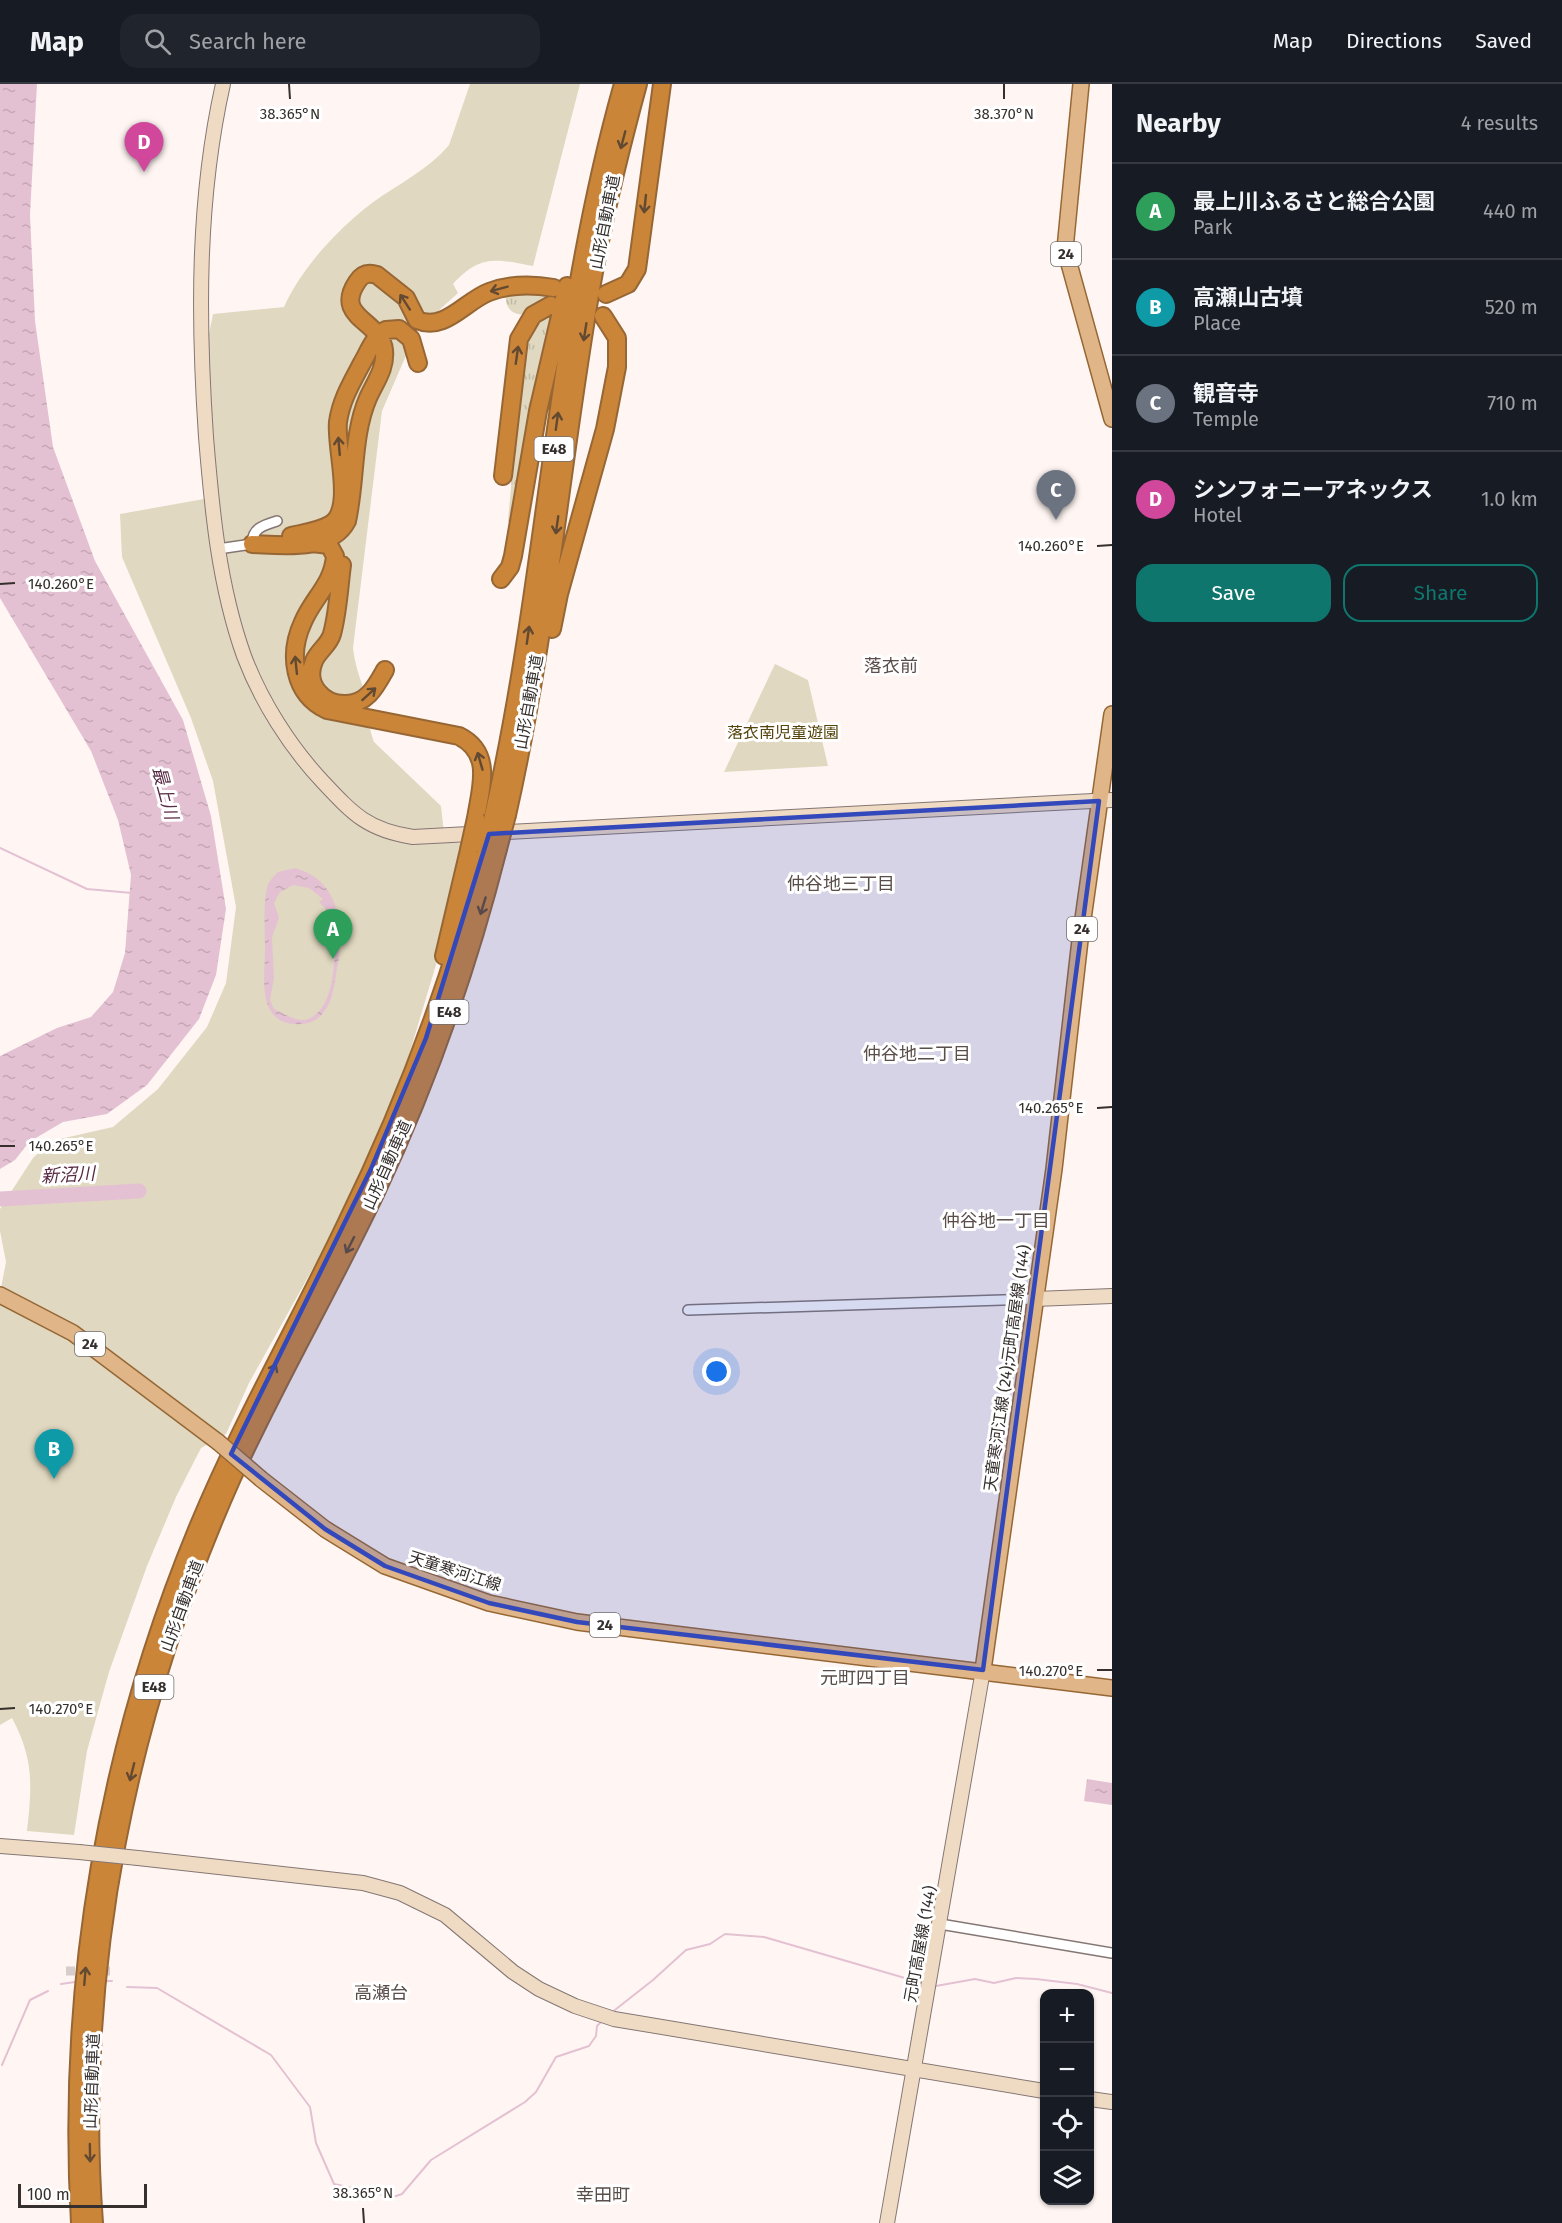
<!DOCTYPE html>
<html lang="en">
<head>
<meta charset="utf-8">
<style>
  :root { --surface:#171b24; --page:#20242c; --text:#f1f3f6; --muted:#9ea1a6; --line:#363941; --accent:#0f766e }
  body { margin:0; font-family:"Fira Sans","Noto Sans JP",sans-serif; background:var(--page); color:var(--text) }
  .controls { position:absolute; right:18px; bottom:18px; display:grid; overflow:hidden; border-radius:12px; box-shadow:0 2px 4px #0004 }
  .controls button { width:54px; height:54px; display:grid; place-items:center; padding:0; border:0; border-bottom:2px solid var(--line); background:var(--surface); color:var(--text); font:30px sans-serif }
  .scale { position:absolute; left:18px; bottom:15px; width:129px; box-sizing:border-box; padding-left:6px; border:3px solid #352f2d; border-top:0; font-size:16px; line-height:21px; white-space:nowrap; color:#352f2d; -webkit-text-stroke:4px #fff; paint-order:stroke }
  .you { position:absolute; left:717px; top:1288px; width:21px; height:21px; margin:-15px; border:4px solid #fff; border-radius:50%; background:#1a73e8; box-shadow:0 0 0 9px #1a73e833 }
  .badge { display:grid; place-items:center; width:39px; height:39px; border-radius:50%; background:var(--accent); color:#fff; font-size:20px; font-weight:700 }
  .pin { position:absolute; translate:-50% -50px; filter:drop-shadow(0 2px 3px #0008) }
  .pin::after { content:''; position:absolute; top:32px; width:21px; height:18px; background:inherit; clip-path:polygon(0 0,100% 0,50% 100%) }
  .list { margin:0; padding:0; list-style:none }
  h2 { display:flex; justify-content:space-between; align-items:center; height:78px; margin:0; padding:0 24px; font-size:26px }
  h2 small { font-size:20px; font-weight:400; color:var(--muted) }
  .list li { display:grid; grid-template-columns:39px 1fr auto; gap:18px; align-items:center; box-sizing:border-box; height:96px; padding:0 24px; border-top:2px solid var(--line) }
  .list b { display:block; font-size:22px; white-space:nowrap }
  .list p { margin:0; font-size:20px; white-space:nowrap; color:var(--muted) }
  .list em { font-size:20px; font-style:normal; color:var(--muted) }
  .actions { display:flex; gap:12px; padding:18px 24px }
  .actions a { flex:1; padding:14px 0; border:2px solid var(--accent); border-radius:18px; text-align:center; font-size:21px; color:var(--accent) }
  .actions .main { background:var(--accent); color:#fff }
  .icon { flex:none; width:33px; height:33px; fill:none; stroke:currentColor; stroke-width:2; stroke-linecap:round; stroke-linejoin:round }
  .map { position:relative; flex:none; width:1112px; height:2139px; overflow:hidden }
  header { display:flex; align-items:center; gap:36px; box-sizing:border-box; height:84px; padding:0 30px; background:var(--surface); border-bottom:2px solid var(--line) }
  header strong { font-size:28px }
  nav { display:flex; gap:33px; margin-inline-start:auto; font-size:21px }
  .search { width:420px; height:54px; background:var(--page); display:flex; align-items:center; gap:15px; box-sizing:border-box; padding:0 21px; border-radius:18px; color:var(--muted); font-size:22px }
  main { display:flex }
  aside { flex:1; background:var(--surface) }
  .map>svg:first-child { display:block }
</style>
</head>
<body>
<header>
<strong>Map</strong>
<div class="search"><svg class="icon" aria-label="search" viewBox="0 0 24 24"><circle cx="10" cy="10" r="6"/><path d="M15 15l6 6"/></svg>Search here</div>
<nav><a>Map</a><a>Directions</a><a>Saved</a></nav>
</header>
<main>
<div class="map">
<svg width="1112" height="2139" viewBox="0 0 1112 2139">
  <defs>
    <pattern id="grass-tufts" width="24" height="20" patternUnits="userSpaceOnUse" patternTransform="scale(1.5)"><rect width="24" height="20" fill="#e0d8c0"/><path d="M3 7l-1-3M5 7V3M7 7l1-3M15 17l-1-3M17 17v-4M19 17l1-3" fill="none" stroke="#c1baa5"/></pattern>
    <pattern id="water-ripples" width="26" height="14" patternUnits="userSpaceOnUse" patternTransform="scale(1.5)"><rect width="26" height="14" fill="#e4c1d2"/><path d="M2 4q2-2 4 0t4 0M15 11q2-2 4 0t4 0" fill="none" stroke="#c4a6b5"/></pattern>
  </defs>
  <rect width="100%" height="100%" fill="#fff6f3"/>
  <!-- grass -->
  <path fill="url(#grass-tufts)" d="M531 206 558 212 557 215 534 221 524 230C512 232 504 222 506 211Z
    M554 227 511 438H508L524 253 528 242Z"/>
  <!-- green -->
  <path fill="#e0d8c0" d="M470 0H580L533 182C496 175 480 170 453 200L458 209 417 246 382 327 353 564C355 580 359 592 364 606 369 624 367 641 374 658L441 722 445 758 463 759 445 851 405 984 386 1038 322 1168 249 1299 226 1350 201 1364 176 1413 147 1482 109 1588 87 1667 74 1751 27 1747C32 1702 34 1675 12 1634L0 1641V1209L6 1178 0 1147V1125L33 1074 45 1063 60 1055 113 1043 158 1005 207 943 226 899 236 823 213 697 191 634 122 473 120 430 215 413 206 266 213 230 284 223C302 183 338 145 372 119 398 100 428 86 449 61Z
    M775 580 808 596 828 682 724 688Z"/>
  <!-- water -->
  <path fill="url(#water-ripples)" fill-rule="evenodd" d="M0 0H37L30 131 35 237 53 363 95 477 183 636 211 732 226 825 216 891 199 935 147 1001 107 1030 63 1038 29 1058 15 1076 0 1085V972L57 944 91 933 113 908 125 869 131 791 118 736 91 667 0 514Z
    M295 784C344 797 344 850 336 891 334 903 332 919 323 929 316 938 306 941 295 940 256 938 265 892 265 866 265 846 263 822 267 803 268 798 274 792 278 788ZM293 801 309 804 323 815 319 818C323 822 328 827 330 832 338 857 338 931 304 936 296 937 282 929 274 925L270 916 274 894 272 853 279 834 274 819 280 808Z
    M1087 1695 1112 1699V1721L1084 1717Z"/>
  <g fill="none" stroke-linecap="round" stroke-linejoin="round">
    <!-- stream -->
    <path stroke="#e4c1d2" stroke-width="2" d="M0 764 87 805 132 809
      M106 1897H112
      M61 1900 75 1898
      M936 1902 975 1895 994 1899 1016 1894 1036 1895 1077 1900 1112 1909
      M127 1903 157 1904 271 1971 310 2023 316 2059 334 2100 393 2113 402 2110 431 2076 525 2018 536 2008 556 1973 589 1962 596 1952 597 1942 602 1937
      M611 1929 653 1896 686 1866 710 1860 725 1850 764 1853 922 1899
      M2 1981 30 1916 48 1907"/>
    <!-- river -->
    <path stroke="#e4c1d2" stroke-width="15" d="M0 1115 139 1107"/>
    <!-- street-tunnel -->
    <path stroke="#d7cecb" stroke-width="9" stroke-dasharray="9 4.5" stroke-linecap="butt" d="M66 1887H110"/>
    <defs>
      <path id="street" d="M218 465 252 460C252 444 264 441 277 437
        M688 1226 1035 1215
        M940 1840 1112 1869"/>
      <path id="secondary" d="M223 0C197 116 198 235 206 353 212 427 219 502 244 572 261 617 290 663 323 698 354 731 368 746 413 753L1112 716
        M1035 1215 1112 1212
        M0 1762 79 1768
        M138 1774 363 1799 400 1809 445 1831 513 1888 539 1905 575 1922 614 1935 1044 2007
        M1090 2015 1112 2018
        M887 2139 983 1586"/>
      <path id="primary" d="M1081 0 1065 165 1112 335
        M0 1211 73 1249 218 1358
        M261 1395 325 1445 385 1482 489 1519 577 1538 1112 1604
        M983 1586 1054 1085 1080 856 1112 630"/>
      <path id="highway" d="M606 210 628 200 637 185 662 0
        M503 392 519 255 533 231 551 221
        M291 452C304 449 320 447 331 440 355 425 335 363 338 338 341 316 352 298 362 279 369 267 374 252 386 246L399 245 411 255 418 279
        M312 459 329 461 335 472C333 500 313 514 303 538 288 570 293 610 327 626L459 652C493 669 481 703 476 734
        M252 460C281 461 331 468 347 437 356 397 352 351 368 314 375 298 386 285 384 266 381 236 333 234 357 198 362 190 368 188 377 191L406 214 417 236C445 248 465 217 489 208 510 200 531 200 554 204
        M342 481C339 504 338 528 332 550 329 561 318 567 314 577 304 600 323 621 346 620 367 620 376 602 385 586
        M501 495 510 483 513 472 538 327 567 202
        M552 545 559 510 605 345 617 283V254L603 232
        M507 731C547 555 561 376 592 199 604 131 620 66 638 0
        M493 732C548 490 555 239 623 0
        M444 872 469 766
        M80 2139C66 1900 107 1662 199 1441 242 1338 298 1241 346 1140 405 1020 452 894 485 765
        M94 2139C75 1884 128 1627 232 1394 276 1297 330 1205 376 1108 428 998 468 883 498 765"/>
    </defs>
    <!-- street casing -->
    <use href="#street" stroke="#847773" stroke-width="12"/>
    <!-- secondary casing -->
    <use href="#secondary" stroke="#847773" stroke-width="16"/>
    <!-- primary casing -->
    <use href="#primary" stroke="#966735" stroke-width="18"/>
    <!-- highway casing -->
    <use href="#highway" stroke="#966735" stroke-width="20"/>
    <!-- street -->
    <use href="#street" stroke="#fff" stroke-width="9"/>
    <!-- secondary -->
    <use href="#secondary" stroke="#efdac4" stroke-width="14"/>
    <!-- primary -->
    <use href="#primary" stroke="#e0b688" stroke-width="15"/>
    <!-- highway -->
    <use href="#highway" stroke="#cb8539" stroke-width="16"/>
    <defs>
      <path id="secondary-bridge" d="M79 1768 138 1774"/>
      <path id="primary-bridge" d="M218 1358 261 1395"/>
      <path id="highway-bridge" d="M485 765 493 732
        M498 765 507 731
        M469 766 476 734"/>
    </defs>
    <!-- secondary-bridge casing -->
    <use href="#secondary-bridge" stroke="#847773" stroke-width="16" stroke-linecap="butt"/>
    <!-- primary-bridge casing -->
    <use href="#primary-bridge" stroke="#966735" stroke-width="18" stroke-linecap="butt"/>
    <!-- highway-bridge casing -->
    <use href="#highway-bridge" stroke="#966735" stroke-width="20" stroke-linecap="butt"/>
    <!-- secondary-bridge -->
    <use href="#secondary-bridge" stroke="#efdac4" stroke-width="14"/>
    <!-- primary-bridge -->
    <use href="#primary-bridge" stroke="#e0b688" stroke-width="15"/>
    <!-- highway-bridge -->
    <use href="#highway-bridge" stroke="#cb8539" stroke-width="16"/>
  </g>
  <!-- one-way arrows -->
  <defs><path id="oneway-shaft" d="M-6 0H5M1.5-3L5.5 0L1.5 3" fill="none" stroke-width="1.6" stroke-linecap="round" stroke-linejoin="round" transform="scale(1.5)"/></defs>
  <g stroke="#624931">
    <use href="#oneway-shaft" transform="translate(623 56) rotate(105)"/>
    <use href="#oneway-shaft" transform="translate(645 120) rotate(96)"/>
    <use href="#oneway-shaft" transform="translate(499 205) rotate(165)"/>
    <use href="#oneway-shaft" transform="translate(405 218) rotate(-123)"/>
    <use href="#oneway-shaft" transform="translate(585 248) rotate(99)"/>
    <use href="#oneway-shaft" transform="translate(517 271) rotate(-82)"/>
    <use href="#oneway-shaft" transform="translate(557 337) rotate(-82)"/>
    <use href="#oneway-shaft" transform="translate(339 362) rotate(-95)"/>
    <use href="#oneway-shaft" transform="translate(557 441) rotate(98)"/>
    <use href="#oneway-shaft" transform="translate(528 551) rotate(-82)"/>
    <use href="#oneway-shaft" transform="translate(296 581) rotate(-96)"/>
    <use href="#oneway-shaft" transform="translate(369 610) rotate(-42)"/>
    <use href="#oneway-shaft" transform="translate(480 677) rotate(-106)"/>
    <use href="#oneway-shaft" transform="translate(483 822) rotate(107)"/>
    <use href="#oneway-shaft" transform="translate(350 1161) rotate(117)"/>
    <use href="#oneway-shaft" transform="translate(272 1288) rotate(-64)"/>
    <use href="#oneway-shaft" transform="translate(132 1688) rotate(104)"/>
    <use href="#oneway-shaft" transform="translate(85 1892) rotate(-85)"/>
    <use href="#oneway-shaft" transform="translate(90 2069) rotate(89)"/>
  </g>
  <!-- marked area -->
  <path fill="#3349bb" fill-opacity="0.2" stroke="#3349bb" stroke-width="4.5" stroke-linejoin="round" d="M1099 717 983 1586 577 1538 489 1519 385 1482 325 1445 231 1370 371 1085 426 954 489 750Z"/>
  <!-- ticks -->
  <path fill="none" stroke="#352f2d" stroke-width="2" d="M289 0 290 15M1004 0V15M1097 462 1112 461M0 500 15 499M1097 1024 1112 1023M0 1062H15M1097 1586H1112M0 1625 15 1624M363 2124 364 2139"/>
  <g text-anchor="middle" dominant-baseline="central" stroke-width="6" stroke-linejoin="round" paint-order="stroke">
    <!-- shield labels -->
    <g fill="#fff" stroke="#726d6c" stroke-width="1.5">
      <rect x="1051" y="158" width="30" height="24" rx="4.5"/>
      <rect x="534.5" y="353" width="39" height="24" rx="4.5"/>
      <rect x="1067" y="833" width="30" height="24" rx="4.5"/>
      <rect x="429.5" y="916" width="39" height="24" rx="4.5"/>
      <rect x="75" y="1248" width="30" height="24" rx="4.5"/>
      <rect x="590" y="1529" width="30" height="24" rx="4.5"/>
      <rect x="134.5" y="1591" width="39" height="24" rx="4.5"/>
    </g>
    <g font-size="15" font-weight="bold" fill="#352f2d">
      <text x="1066" y="170">24</text>
      <text x="554" y="365">E48</text>
      <text x="1082" y="845">24</text>
      <text x="449" y="928">E48</text>
      <text x="90" y="1260">24</text>
      <text x="605" y="1541">24</text>
      <text x="154" y="1603">E48</text>
    </g>
    <!-- street labels -->
    <g font-size="16" fill="#352f2d" stroke="#fff">
      <text transform="translate(605 138) rotate(-79)">山形自動車道</text>
      <text transform="translate(529 618) rotate(-80)">山形自動車道</text>
      <text transform="translate(387 1081) rotate(-66)">山形自動車道</text>
      <text transform="translate(1007 1284) rotate(-82)">天童寒河江線 (24);元町高屋線 (144)</text>
      <text transform="translate(455 1487) rotate(18)">天童寒河江線</text>
      <text transform="translate(182 1522) rotate(-70)">山形自動車道</text>
      <text transform="translate(920 1860) rotate(-80)">元町高屋線 (144)</text>
      <text transform="translate(92 1997) rotate(-88)">山形自動車道</text>
    </g>
    <!-- park labels -->
    <g font-size="16" fill="#56450c" stroke="#fff">
      <text x="783" y="648">落衣南児童遊園</text>
    </g>
    <!-- neighbourhood labels -->
    <g font-size="18" fill="#5a4e4a" stroke="#fff">
      <text x="891" y="582">落衣前</text>
      <text x="841" y="800">仲谷地三丁目</text>
      <text x="917" y="970">仲谷地二丁目</text>
      <text x="996" y="1137">仲谷地一丁目</text>
      <text x="865" y="1594">元町四丁目</text>
      <text x="381" y="1909">高瀬台</text>
      <text x="603" y="2111">幸田町</text>
    </g>
    <!-- water labels -->
    <g font-size="18" font-style="italic" fill="#572a43" stroke="#fff">
      <text transform="translate(165 709) rotate(75)">最上川</text>
      <text transform="translate(68 1091) rotate(-3)">新沼川</text>
    </g>
  </g>
  <g font-size="15" text-anchor="middle" fill="#352f2d" stroke="#fff" stroke-width="6" stroke-linejoin="round" paint-order="stroke">
    <text x="290" y="35">38.365°N</text>
    <text x="1004" y="35">38.370°N</text>
    <text x="1051" y="467">140.260°E</text>
    <text x="61" y="505">140.260°E</text>
    <text x="1051" y="1029">140.265°E</text>
    <text x="61" y="1067">140.265°E</text>
    <text x="1051" y="1592">140.270°E</text>
    <text x="61" y="1630">140.270°E</text>
    <text x="363" y="2114">38.365°N</text>
  </g>
</svg>
<div class="controls">
<button>+</button>
<button>−</button>
<button><svg class="icon" aria-label="locate" viewBox="0 0 24 24"><circle cx="12" cy="12" r="6"/><path d="M12 2v4M12 18v4M2 12h4M18 12h4"/></svg></button>
<button><svg class="icon" aria-label="layers" viewBox="0 0 24 24"><path d="M12 4l9 5-9 5-9-5zM3 14l9 5 9-5"/></svg></button>
</div>
<div class="scale">100 m</div>
<div class="you"></div>
<div class="pin badge" style="left:333px;top:875px;background:#2e9e5b">A</div>
<div class="pin badge" style="left:54px;top:1395px;background:#0f9aa8">B</div>
<div class="pin badge" style="left:1056px;top:436px;background:#6b7280">C</div>
<div class="pin badge" style="left:144px;top:88px;background:#d1479c">D</div>
</div>
<aside>
<h2>Nearby<small>4 results</small></h2>
<ul class="list">
<li><span class="badge" style="background:#2e9e5b">A</span><div><b>最上川ふるさと総合公園</b><p>Park</p></div><em>440 m</em></li>
<li><span class="badge" style="background:#0f9aa8">B</span><div><b>高瀬山古墳</b><p>Place</p></div><em>520 m</em></li>
<li><span class="badge" style="background:#6b7280">C</span><div><b>観音寺</b><p>Temple</p></div><em>710 m</em></li>
<li><span class="badge" style="background:#d1479c">D</span><div><b>シンフォニーアネックス</b><p>Hotel</p></div><em>1.0 km</em></li>
</ul>
<div class="actions"><a class="main">Save</a><a>Share</a></div>
</aside>
</main>
</body>
</html>
